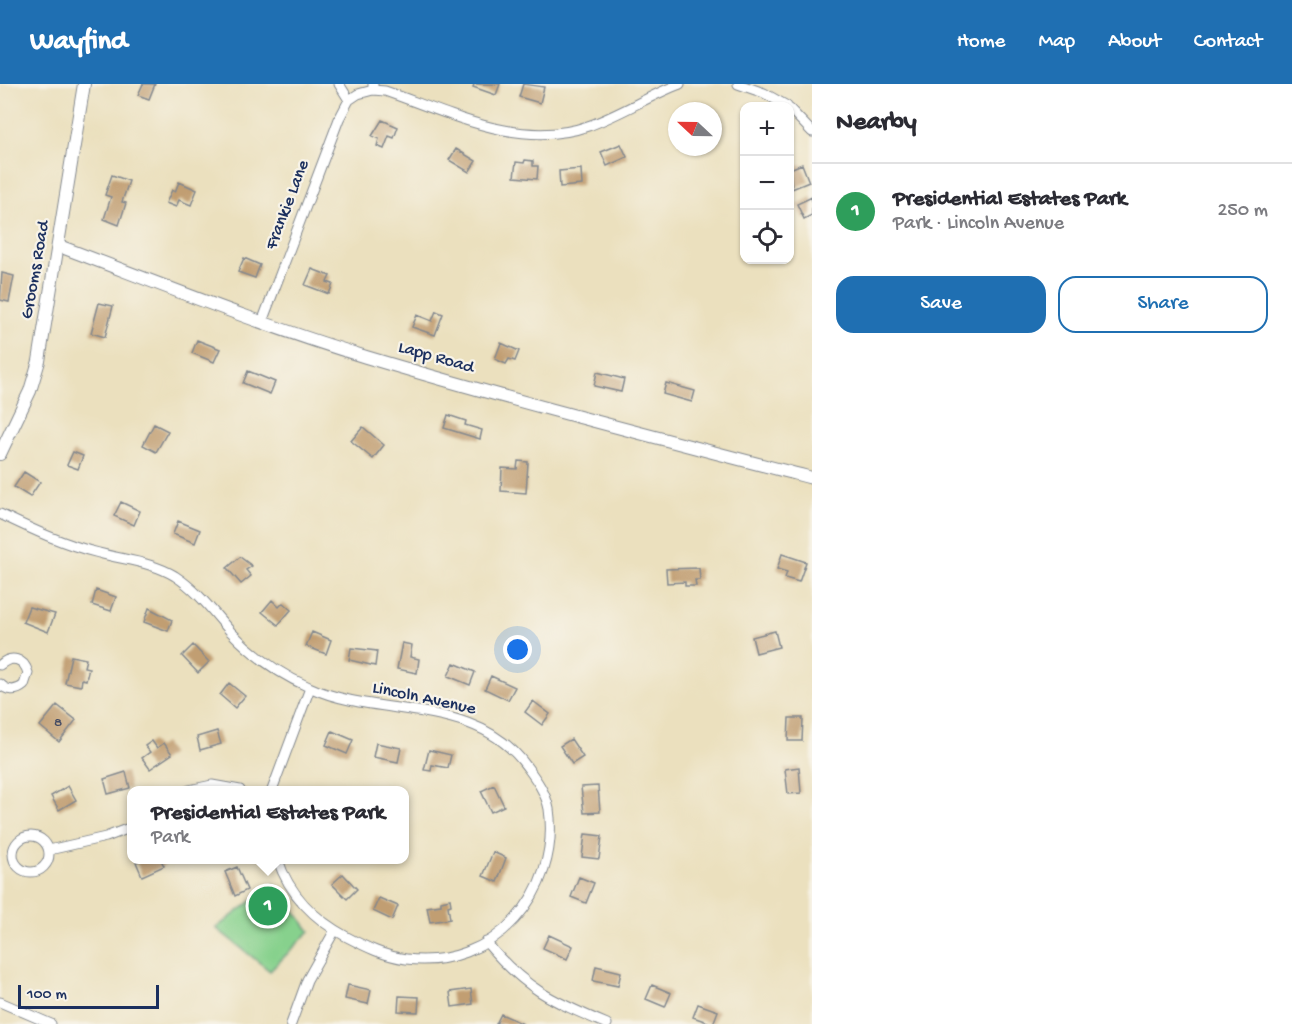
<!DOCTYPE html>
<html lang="en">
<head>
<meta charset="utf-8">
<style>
  :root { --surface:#fff; --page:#f7f7f7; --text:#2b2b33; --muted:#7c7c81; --line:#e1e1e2; --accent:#1f6fb2 }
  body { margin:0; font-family:"Gochi Hand",sans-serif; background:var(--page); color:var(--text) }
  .controls { position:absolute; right:18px; top:18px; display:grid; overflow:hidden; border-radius:12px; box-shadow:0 2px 4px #0004 }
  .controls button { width:54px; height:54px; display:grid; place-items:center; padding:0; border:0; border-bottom:2px solid var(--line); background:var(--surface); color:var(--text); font:30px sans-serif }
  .compass { position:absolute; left:668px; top:18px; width:54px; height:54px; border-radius:50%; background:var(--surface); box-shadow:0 2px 4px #0004; rotate:292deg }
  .scale { position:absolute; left:18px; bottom:15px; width:141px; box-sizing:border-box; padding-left:6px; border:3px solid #1b2f5e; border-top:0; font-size:16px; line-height:21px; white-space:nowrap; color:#1b2f5e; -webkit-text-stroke:4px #f7f3e8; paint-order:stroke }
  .you { position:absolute; left:518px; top:566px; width:21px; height:21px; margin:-15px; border:4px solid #fff; border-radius:50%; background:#1a73e8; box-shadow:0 0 0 9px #1a73e833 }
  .badge { display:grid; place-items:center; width:39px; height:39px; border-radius:50%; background:var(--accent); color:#fff; font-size:20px; font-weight:700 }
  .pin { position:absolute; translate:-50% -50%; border:3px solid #fff; box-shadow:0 2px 6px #0006 }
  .popup { position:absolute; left:127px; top:702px; width:282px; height:78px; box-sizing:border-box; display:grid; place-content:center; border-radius:12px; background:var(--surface); filter:drop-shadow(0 2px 4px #0005); font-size:20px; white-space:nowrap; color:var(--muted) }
  .popup b { font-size:22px; color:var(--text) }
  .popup::after { content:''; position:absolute; left:50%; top:100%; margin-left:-12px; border:12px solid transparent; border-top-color:var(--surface) }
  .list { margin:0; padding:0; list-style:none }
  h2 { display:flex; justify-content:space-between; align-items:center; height:78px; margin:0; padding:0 24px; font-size:26px }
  h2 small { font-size:20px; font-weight:400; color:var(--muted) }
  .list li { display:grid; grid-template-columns:39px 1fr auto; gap:18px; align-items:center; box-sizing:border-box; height:96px; padding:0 24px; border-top:2px solid var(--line) }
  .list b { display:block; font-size:22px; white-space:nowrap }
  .list p { margin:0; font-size:20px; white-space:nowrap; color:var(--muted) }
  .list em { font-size:20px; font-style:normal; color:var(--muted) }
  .actions { display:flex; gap:12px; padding:18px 24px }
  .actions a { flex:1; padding:14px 0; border:2px solid var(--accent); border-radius:18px; text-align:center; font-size:21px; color:var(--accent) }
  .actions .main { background:var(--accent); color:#fff }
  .icon { flex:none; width:33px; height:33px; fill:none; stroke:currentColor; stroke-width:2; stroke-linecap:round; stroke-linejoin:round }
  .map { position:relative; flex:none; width:812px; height:940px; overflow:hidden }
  header { display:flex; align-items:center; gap:36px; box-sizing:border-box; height:84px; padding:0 30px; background:var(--accent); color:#fff }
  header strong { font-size:28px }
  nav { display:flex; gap:33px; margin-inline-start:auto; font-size:21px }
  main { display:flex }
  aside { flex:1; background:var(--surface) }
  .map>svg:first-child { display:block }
</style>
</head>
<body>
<header>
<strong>Wayfind</strong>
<nav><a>Home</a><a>Map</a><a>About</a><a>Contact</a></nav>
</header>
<main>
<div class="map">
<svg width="812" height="940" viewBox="0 0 812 940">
  <rect width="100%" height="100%" fill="#f7f3e8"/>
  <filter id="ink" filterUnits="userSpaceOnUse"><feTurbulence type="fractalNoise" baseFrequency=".0167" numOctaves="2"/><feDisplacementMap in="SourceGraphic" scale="12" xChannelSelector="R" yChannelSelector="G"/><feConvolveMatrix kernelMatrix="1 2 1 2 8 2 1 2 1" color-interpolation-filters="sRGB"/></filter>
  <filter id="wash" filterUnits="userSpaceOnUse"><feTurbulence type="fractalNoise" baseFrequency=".008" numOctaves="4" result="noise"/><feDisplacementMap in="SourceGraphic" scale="24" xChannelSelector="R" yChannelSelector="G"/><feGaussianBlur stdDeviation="1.35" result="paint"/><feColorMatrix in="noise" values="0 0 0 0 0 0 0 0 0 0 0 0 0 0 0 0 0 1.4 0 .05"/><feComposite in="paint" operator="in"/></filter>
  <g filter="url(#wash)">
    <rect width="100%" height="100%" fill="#ebe0be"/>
    <!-- green -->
    <path fill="#87d18d" stroke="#518076" stroke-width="1.5" d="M274 800 310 847 270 887 216 844Z"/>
    <g id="blocks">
      <!-- building -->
      <path fill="#c19e72" d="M143 0H155L149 15 138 11Z
        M474 0H500L496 11 473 3Z
        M523 0 544 3 540 19 519 13Z
        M382 36 398 43 394 54 389 52 384 65 377 62 379 55 372 52Z
        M621 60 627 73 607 82 601 68Z
        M456 65 476 77 469 88 449 76Z
        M525 76 533 77V82H538L537 95 514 93 516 78 524 79Z
        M802 80 809 98 792 105 790 85Z
        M581 85 582 101 560 103 559 87Z
        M112 91 129 97 122 118 126 119 119 141 104 135 111 113 105 111Z
        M179 98 197 106 191 121 179 116 176 123 166 119 172 106 175 108Z
        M812 113V131L804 135 797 120Z
        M244 174 260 181 255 194 238 188Z
        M312 185 330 192 327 198 333 200 329 210 305 201Z
        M2 189 14 192 9 218 0 216Z
        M99 219 113 222 105 253 91 249Z
        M436 227 443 230 435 251 412 243 417 231 432 237Z
        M197 256 220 265 214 278 192 269Z
        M501 259 519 267 515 277 509 275 506 280 495 275Z
        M248 287 275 298 270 310 243 299Z
        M597 288 624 295 621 308 594 302Z
        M666 299 695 307 692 318 663 310Z
        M448 331 466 337 465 341 482 346 480 355 444 344Z
        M154 340 168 347 156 368 143 361Z
        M363 343 384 361 373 375 351 357Z
        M73 368 83 372 78 385 67 381Z
        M518 377 528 378 526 409 501 407 502 384 517 385Z
        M24 388 40 398 30 413 14 403Z
        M121 418 140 427 134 441 114 432Z
        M178 437 200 446 195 459 173 450Z
        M782 470 806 478 799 498 785 494 787 488 777 485Z
        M240 473 252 482 246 486 251 492 241 500 227 484Z
        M699 484 700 496H695L696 502H685V498L667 499 666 485Z
        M96 506 116 513 111 527 92 521Z
        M272 516 279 523 283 519 291 526 278 541 262 528Z
        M29 523 55 530 48 548 23 538Z
        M149 524 172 536 168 547 144 538Z
        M775 547 779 563 756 569 752 553Z
        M312 548 331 556 326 570 306 562Z
        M402 559 412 561 410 573 419 575 417 589 397 585Z
        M193 561 209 578 198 589 182 572Z
        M351 564 377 567 375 582 349 576Z
        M71 572 86 575 84 583 89 584 86 596 82 595 81 602 65 599Z
        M454 579 475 588 470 601 448 592Z
        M491 592 515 603 508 616 485 605Z
        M229 599 245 612 235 624 220 611Z
        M533 617 550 630 542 641 525 628Z
        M57 621 76 636 59 658 40 642Z
        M789 634H803L802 657H788Z
        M217 647 221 660 200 666 197 653Z
        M332 647 353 656 347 670 326 661Z
        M571 655 583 673 572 680 560 662Z
        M152 657 157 664 164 659 172 670 150 685 142 674 150 668 145 662Z
        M376 659 401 664 398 678 373 673Z
        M429 666 451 671 448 684 432 681 431 687 424 686Z
        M799 683 801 709 788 710 785 685Z
        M126 688 130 704 108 710 104 695Z
        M494 701 504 722 491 728 481 707Z
        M68 702 76 716 59 726 51 712Z
        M598 702 600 728 584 729 581 703Z
        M585 750 602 752 599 775 582 773Z
        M493 768 506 774 497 798 483 792Z
        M142 776H161L164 782 142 792 136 778Z
        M237 783 247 806 235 812 225 788Z
        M343 790 357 805 347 815 332 800Z
        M579 793 594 799 586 819 571 813Z
        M379 814 398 822 392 836 373 827Z
        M450 815 451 821 448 822 450 835 430 838 427 823 441 821V817Z
        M549 851 573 862 567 875 543 864Z
        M596 882 621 888 618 902 593 897Z
        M348 901 371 906 368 920 345 915Z
        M652 901 671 909 665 923 646 915Z
        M471 905 473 920 452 923 450 908Z
        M399 912 419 913 418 928 398 927Z
        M698 920 718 927 713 940 693 933Z
        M501 930 523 940H496Z"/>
    </g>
  </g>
  <g filter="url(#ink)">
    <use href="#blocks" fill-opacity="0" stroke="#83888e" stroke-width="1.5"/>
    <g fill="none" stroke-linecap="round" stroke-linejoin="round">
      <defs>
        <path id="minor" d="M339 0 349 16 358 10 373 6V0
          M738 0 764 9 787 22
          M373 6 385 7C449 29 521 66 588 42 620 31 648 12 680 0
          M790 25 812 48
          M262 238 339 35 349 16
          M0 430C31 445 65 461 99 469 124 476 152 478 175 492 198 507 213 528 231 548 253 571 279 590 309 603 380 636 476 611 527 683 536 695 546 709 549 725 561 809 493 886 406 875 384 872 366 863 347 853 315 836 289 810 278 776
          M0 581C11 571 24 574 28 589L24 601C16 608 7 607 0 600
          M189 706 212 701 240 706
          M272 706 310 604
          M13 770a18 18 0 1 1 36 0a18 18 0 1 1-36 0Z
          M49 766 106 753 132 743
          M486 858C525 905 552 917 607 940
          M0 918 51 940
          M291 940 307 896 335 846"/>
        <path id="tertiary" d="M59 162C160 200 261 241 366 273 513 317 663 355 812 394
          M0 370 30 307 39 277 84 0"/>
      </defs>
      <!-- minor casing -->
      <use href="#minor" stroke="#83888e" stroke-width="11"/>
      <!-- tertiary casing -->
      <use href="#tertiary" stroke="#83888e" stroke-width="14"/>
      <!-- minor -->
      <use href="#minor" stroke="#fff" stroke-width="9"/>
      <!-- tertiary -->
      <use href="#tertiary" stroke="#fff" stroke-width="12"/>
    </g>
  </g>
  <g text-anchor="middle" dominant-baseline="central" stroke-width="4.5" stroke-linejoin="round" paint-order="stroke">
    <!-- number labels -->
    <g font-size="15" fill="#444b63">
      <text x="58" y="639">8</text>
    </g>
    <!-- street labels -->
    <g font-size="18" fill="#1b2f5e" stroke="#f7f3e8">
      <text transform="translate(288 121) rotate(-69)">Frankie Lane</text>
      <text transform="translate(36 186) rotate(-80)">Grooms Road</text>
      <text transform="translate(436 274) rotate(16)">Lapp Road</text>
      <text transform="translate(424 615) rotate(12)">Lincoln Avenue</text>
    </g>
  </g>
</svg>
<div class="controls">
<button>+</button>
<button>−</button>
<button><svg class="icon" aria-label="locate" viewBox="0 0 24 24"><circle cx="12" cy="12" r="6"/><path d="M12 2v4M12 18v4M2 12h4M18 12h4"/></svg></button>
</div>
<svg class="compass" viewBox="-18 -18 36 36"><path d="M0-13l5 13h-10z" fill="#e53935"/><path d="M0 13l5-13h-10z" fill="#7c7c81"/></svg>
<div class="scale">100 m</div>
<div class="you"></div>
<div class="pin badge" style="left:268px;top:822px;background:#2e9e5b">1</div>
<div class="popup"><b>Presidential Estates Park</b>Park</div>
</div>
<aside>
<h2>Nearby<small></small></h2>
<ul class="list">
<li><span class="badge" style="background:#2e9e5b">1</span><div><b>Presidential Estates Park</b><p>Park · Lincoln Avenue</p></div><em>250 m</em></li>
</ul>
<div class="actions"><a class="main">Save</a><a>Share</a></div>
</aside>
</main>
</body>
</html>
